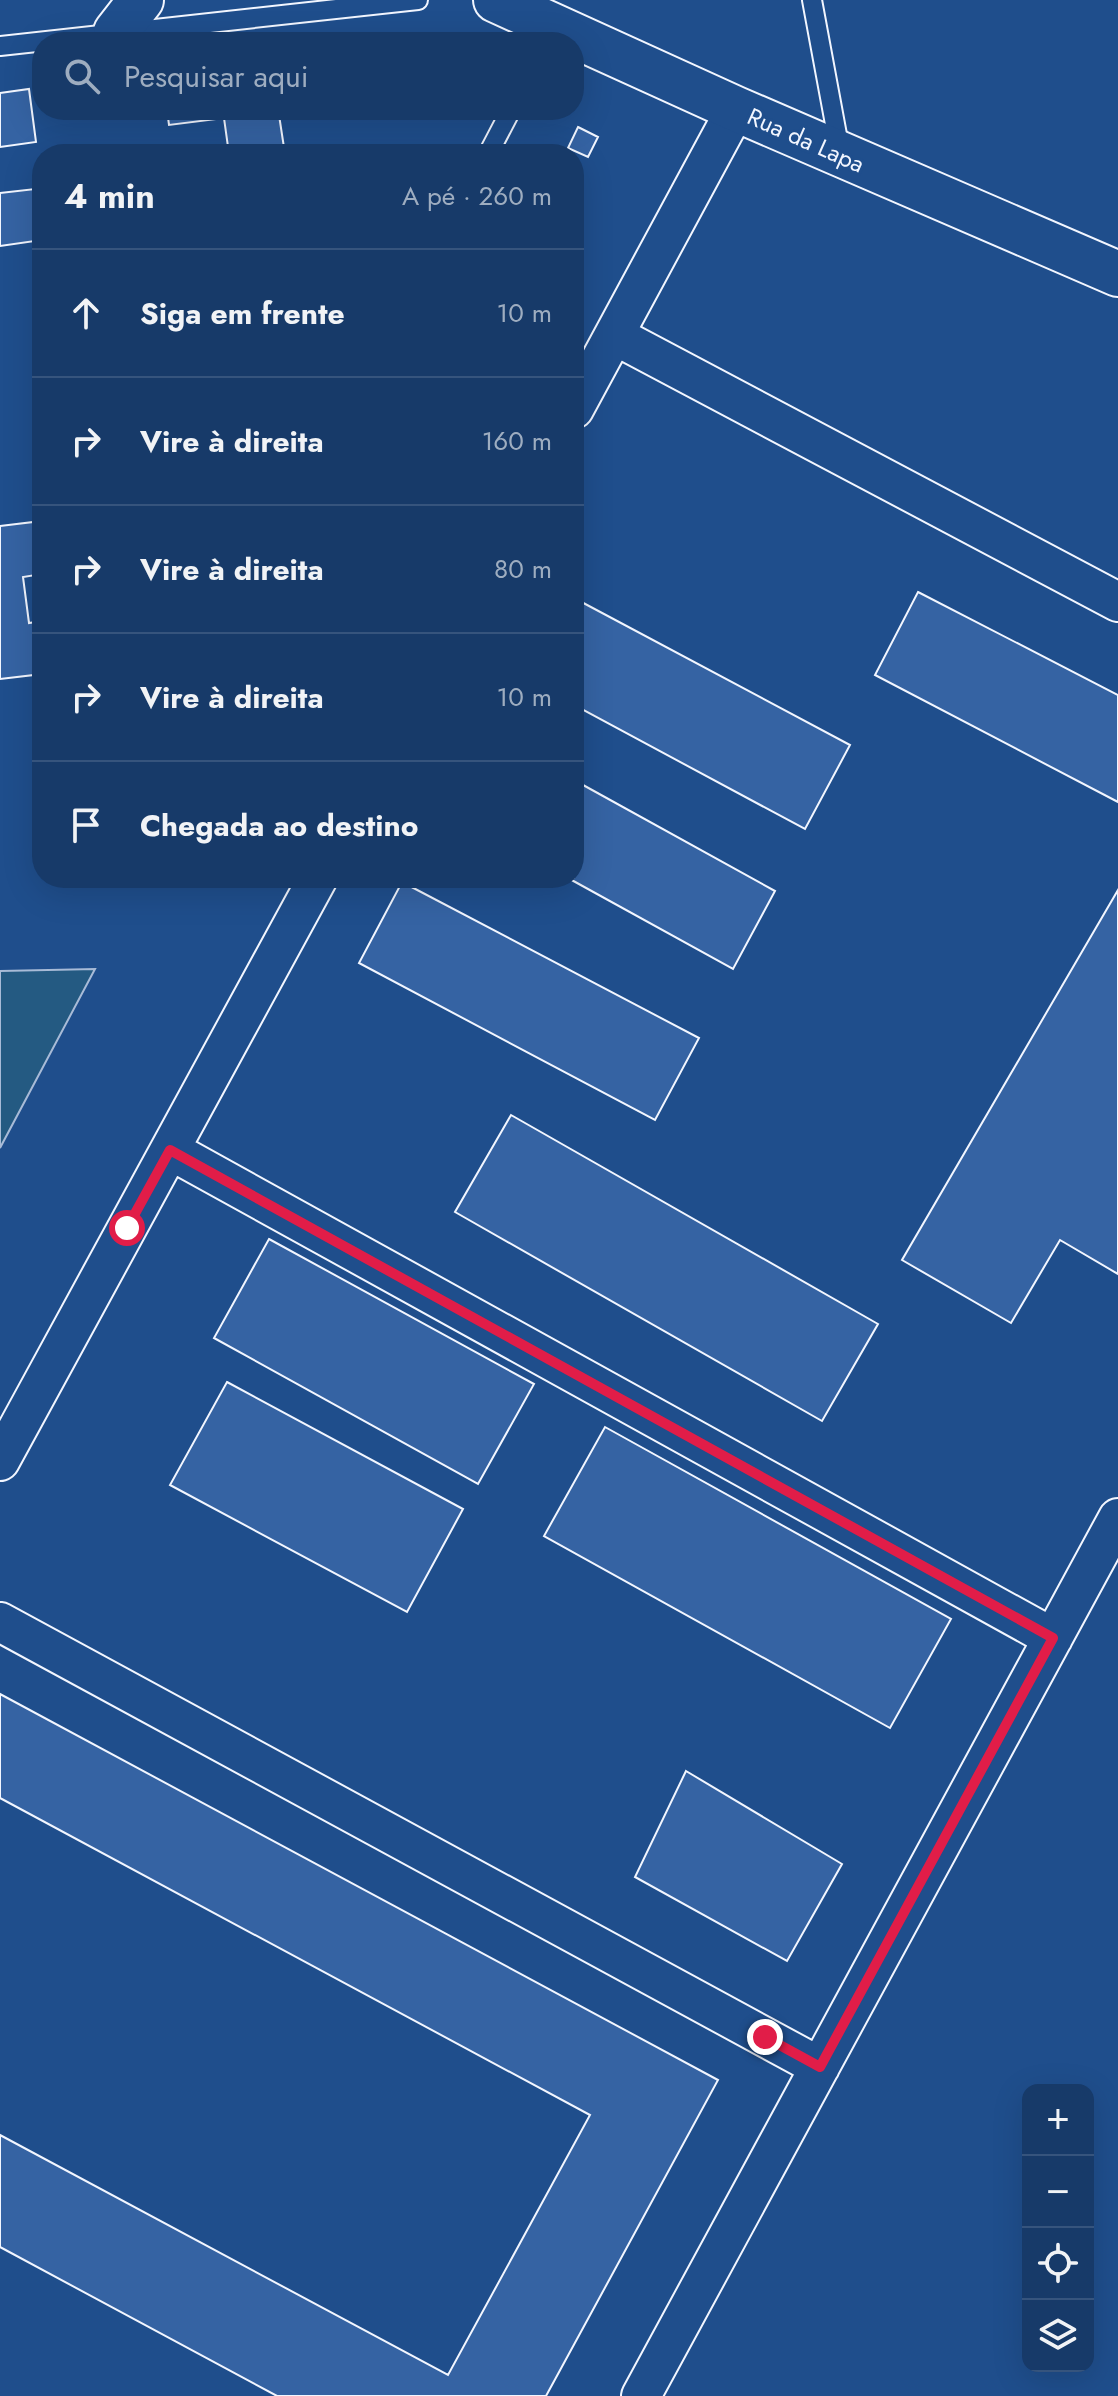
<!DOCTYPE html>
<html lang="pt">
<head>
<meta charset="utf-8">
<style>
  :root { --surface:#173a69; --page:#20416f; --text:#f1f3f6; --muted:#9eadc0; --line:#36547d }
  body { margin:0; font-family:Jost,sans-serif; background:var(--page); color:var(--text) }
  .controls { position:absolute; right:24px; bottom:24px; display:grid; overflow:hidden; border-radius:16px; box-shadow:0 8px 32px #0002 }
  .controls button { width:72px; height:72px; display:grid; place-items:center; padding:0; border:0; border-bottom:2px solid var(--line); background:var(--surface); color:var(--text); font:40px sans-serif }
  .stop { position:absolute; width:24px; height:24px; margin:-18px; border:6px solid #e11d48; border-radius:50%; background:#fff }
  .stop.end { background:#e11d48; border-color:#fff; box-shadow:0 2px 8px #0008 }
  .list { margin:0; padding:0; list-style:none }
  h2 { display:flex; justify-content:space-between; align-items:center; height:104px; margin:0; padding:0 32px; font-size:34px }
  h2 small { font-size:26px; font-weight:400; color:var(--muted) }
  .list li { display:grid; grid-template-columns:52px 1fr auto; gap:24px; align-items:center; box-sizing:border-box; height:128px; padding:0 32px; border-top:2px solid var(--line) }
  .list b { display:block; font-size:30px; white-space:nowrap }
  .list em { font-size:26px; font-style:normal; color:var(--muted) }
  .icon { flex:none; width:44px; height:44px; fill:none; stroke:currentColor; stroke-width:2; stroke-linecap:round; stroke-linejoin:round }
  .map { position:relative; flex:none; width:1118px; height:2396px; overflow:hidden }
  .search { position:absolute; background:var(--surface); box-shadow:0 8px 32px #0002; left:32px; top:32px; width:552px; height:88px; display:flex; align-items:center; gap:20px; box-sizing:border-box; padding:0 28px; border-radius:32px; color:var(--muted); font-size:30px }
  .panel { position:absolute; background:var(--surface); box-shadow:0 8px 32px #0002; left:32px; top:144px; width:552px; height:744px; border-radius:32px }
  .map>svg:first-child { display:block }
</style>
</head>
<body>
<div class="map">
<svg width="1118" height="2396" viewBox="0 0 1118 2396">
  <rect width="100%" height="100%" fill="#1f4e8c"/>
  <!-- green -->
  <path fill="#245a82" stroke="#a8bbd7" stroke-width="2" d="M95 969 0 1148V971Z"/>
  <!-- building -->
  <path fill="#3563a3" stroke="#f2f6ff" stroke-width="2" d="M29 89 36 142 0 147V93Z
    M167 110H312L279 115 285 154H229L224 118 169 125Z
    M578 127 598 137 588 157 568 148Z
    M35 189 42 240 0 246V193Z
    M37 311H42V359Z
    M42 521V574L23 577 29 623 42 621V674L0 679V526Z
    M918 592 1118 695V802L875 675Z
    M574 598 850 745 805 829 574 705Z
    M574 780 775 891 733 969 568 878H574Z
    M402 882 699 1038 655 1120 359 963Z
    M1118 890V1274L1060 1240 1011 1323 902 1260Z
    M511 1115 878 1324 822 1421 455 1212Z
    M269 1239 534 1384 478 1484 214 1338Z
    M227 1382 463 1509 407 1612 170 1485Z
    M605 1427 951 1619 890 1728 544 1536Z
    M0 1694 718 2080 546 2396H277L0 2247V2135L448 2375 590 2115 0 1798Z
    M686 1771 842 1864 787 1961 635 1877Z"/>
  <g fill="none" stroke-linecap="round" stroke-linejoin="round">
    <defs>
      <path id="lane" d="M812 0 840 151
        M0 46 418 0
        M488 154 511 110"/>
      <path id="street" d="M614 335 1118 602
        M574 409 736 109
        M170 1150 1053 1638
        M0 1461 318 878
        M0 1622 820 2067
        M641 2396 1118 1518"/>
      <path id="secondary" d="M496 0 736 109 1118 274
        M116 32 141 0"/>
    </defs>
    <!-- lane casing -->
    <use href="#lane" stroke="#f2f6ff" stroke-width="22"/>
    <!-- street casing -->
    <use href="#street" stroke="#f2f6ff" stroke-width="42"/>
    <!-- secondary casing -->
    <use href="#secondary" stroke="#f2f6ff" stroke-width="48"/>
    <!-- lane -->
    <use href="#lane" stroke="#1f4e8c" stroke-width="18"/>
    <!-- street -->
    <use href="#street" stroke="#1f4e8c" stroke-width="38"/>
    <!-- secondary -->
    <use href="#secondary" stroke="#1f4e8c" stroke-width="44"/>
  </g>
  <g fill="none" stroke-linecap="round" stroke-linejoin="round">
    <!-- route -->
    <path stroke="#e11d48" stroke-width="10" d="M127 1228 170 1150 1053 1638 820 2067 765 2037"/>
  </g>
  <g text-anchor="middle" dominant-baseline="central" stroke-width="6" stroke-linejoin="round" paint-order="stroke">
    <!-- street labels -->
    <g font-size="24" fill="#f2f6ff" stroke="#1f4e8c">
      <text transform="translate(806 140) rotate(24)">Rua da Lapa</text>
    </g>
  </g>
</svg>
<div class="controls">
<button>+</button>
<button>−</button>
<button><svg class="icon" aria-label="locate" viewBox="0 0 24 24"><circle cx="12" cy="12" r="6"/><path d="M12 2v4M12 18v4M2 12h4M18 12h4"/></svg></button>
<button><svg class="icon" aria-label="layers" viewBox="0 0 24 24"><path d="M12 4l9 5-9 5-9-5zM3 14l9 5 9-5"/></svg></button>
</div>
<div class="stop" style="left:127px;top:1228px"></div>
<div class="stop end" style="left:765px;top:2037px"></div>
<div class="search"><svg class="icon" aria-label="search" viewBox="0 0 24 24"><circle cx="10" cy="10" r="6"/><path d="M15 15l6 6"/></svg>Pesquisar aqui</div>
<section class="panel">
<h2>4 min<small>A pé · 260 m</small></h2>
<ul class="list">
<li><svg class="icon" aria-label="ahead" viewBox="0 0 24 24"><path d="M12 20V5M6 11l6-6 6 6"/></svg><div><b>Siga em frente</b></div><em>10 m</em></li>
<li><svg class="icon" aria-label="right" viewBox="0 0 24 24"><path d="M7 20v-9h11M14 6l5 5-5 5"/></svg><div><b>Vire à direita</b></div><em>160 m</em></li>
<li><svg class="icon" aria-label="right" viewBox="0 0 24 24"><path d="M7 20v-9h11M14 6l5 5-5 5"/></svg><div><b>Vire à direita</b></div><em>80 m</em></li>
<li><svg class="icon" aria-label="right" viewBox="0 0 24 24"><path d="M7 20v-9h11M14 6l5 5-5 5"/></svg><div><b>Vire à direita</b></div><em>10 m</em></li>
<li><svg class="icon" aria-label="arrive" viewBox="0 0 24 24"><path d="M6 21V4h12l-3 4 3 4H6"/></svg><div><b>Chegada ao destino</b></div></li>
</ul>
</section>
</div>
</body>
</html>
